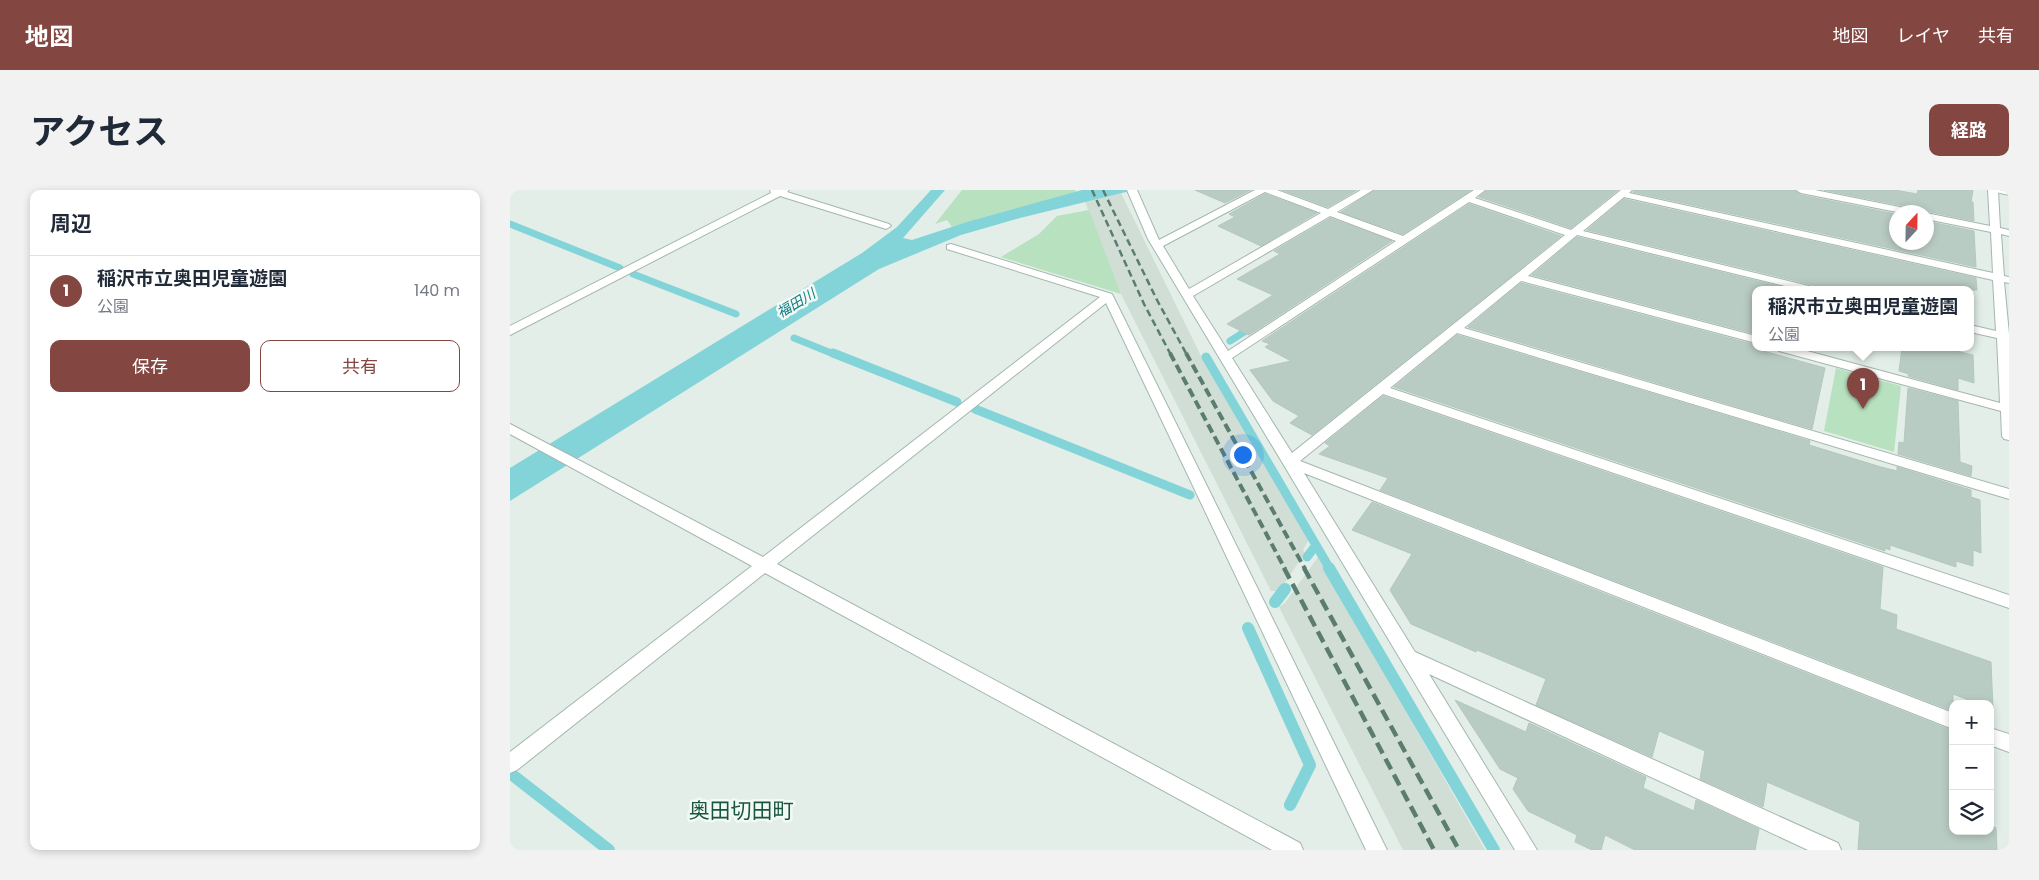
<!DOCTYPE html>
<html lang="ja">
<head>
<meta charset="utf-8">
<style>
  :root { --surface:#fff; --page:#f2f2f3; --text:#1f2937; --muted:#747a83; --line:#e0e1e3; --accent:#844641 }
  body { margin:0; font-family:Poppins,"Noto Sans JP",sans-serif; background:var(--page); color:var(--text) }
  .controls { position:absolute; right:15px; bottom:15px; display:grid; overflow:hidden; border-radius:10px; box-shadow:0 2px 8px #0003 }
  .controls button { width:45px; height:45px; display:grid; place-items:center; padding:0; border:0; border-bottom:1px solid var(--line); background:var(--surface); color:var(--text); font:25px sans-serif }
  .compass { position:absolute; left:1379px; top:15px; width:45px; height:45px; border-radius:50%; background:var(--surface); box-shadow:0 2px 8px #0003; rotate:22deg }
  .you { position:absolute; left:732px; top:264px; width:18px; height:18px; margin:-12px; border:4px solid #fff; border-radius:50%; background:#1a73e8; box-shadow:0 0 0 8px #1a73e833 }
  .badge { display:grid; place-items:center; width:32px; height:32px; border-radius:50%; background:var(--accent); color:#fff; font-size:16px; font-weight:700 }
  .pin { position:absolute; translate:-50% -41px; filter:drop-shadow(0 1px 2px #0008) }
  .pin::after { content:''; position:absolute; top:26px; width:18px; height:15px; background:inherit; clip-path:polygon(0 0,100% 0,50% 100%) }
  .popup { position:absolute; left:1242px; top:96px; width:222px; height:65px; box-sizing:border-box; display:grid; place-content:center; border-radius:10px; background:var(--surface); filter:drop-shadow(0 1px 4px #0005); font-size:16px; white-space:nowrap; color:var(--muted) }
  .popup b { font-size:19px; color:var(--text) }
  .popup::after { content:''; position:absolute; left:50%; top:100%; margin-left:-10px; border:10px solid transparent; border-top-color:var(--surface) }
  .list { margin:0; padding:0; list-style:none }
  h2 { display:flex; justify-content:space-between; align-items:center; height:65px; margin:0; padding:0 20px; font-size:21px }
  h2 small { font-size:16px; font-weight:400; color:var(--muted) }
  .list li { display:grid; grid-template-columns:32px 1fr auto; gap:15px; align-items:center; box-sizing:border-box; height:70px; padding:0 20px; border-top:1px solid var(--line) }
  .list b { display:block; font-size:19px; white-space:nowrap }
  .list p { margin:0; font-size:16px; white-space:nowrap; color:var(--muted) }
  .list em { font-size:16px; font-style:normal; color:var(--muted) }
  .actions { display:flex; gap:10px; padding:15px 20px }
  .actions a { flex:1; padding:11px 0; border:1px solid var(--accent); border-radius:10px; text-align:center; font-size:18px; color:var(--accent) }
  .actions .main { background:var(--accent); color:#fff }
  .icon { flex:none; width:28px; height:28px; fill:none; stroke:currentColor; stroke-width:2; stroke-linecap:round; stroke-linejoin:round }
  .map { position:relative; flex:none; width:1499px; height:660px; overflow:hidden; border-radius:10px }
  header { display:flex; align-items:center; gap:30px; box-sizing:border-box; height:70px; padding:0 25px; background:var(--accent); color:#fff }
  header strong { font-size:24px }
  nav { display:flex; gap:28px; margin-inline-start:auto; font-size:18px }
  .intro { display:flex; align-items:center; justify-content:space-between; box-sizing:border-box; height:120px; padding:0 30px }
  h1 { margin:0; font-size:35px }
  .button { padding:12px 22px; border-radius:10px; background:var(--accent); color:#fff; font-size:18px; font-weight:700 }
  main { display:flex; gap:30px; padding:0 30px }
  aside { flex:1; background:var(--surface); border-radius:10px; box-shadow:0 2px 8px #0003 }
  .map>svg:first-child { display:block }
</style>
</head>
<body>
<header>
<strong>地図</strong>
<nav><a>地図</a><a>レイヤ</a><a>共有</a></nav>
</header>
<div class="intro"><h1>アクセス</h1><a class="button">経路</a></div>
<main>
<aside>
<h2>周辺<small></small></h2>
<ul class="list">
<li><span class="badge">1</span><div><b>稲沢市立奥田児童遊園</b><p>公園</p></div><em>140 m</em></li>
</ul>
<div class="actions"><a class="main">保存</a><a>共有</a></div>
</aside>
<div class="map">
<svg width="1499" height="660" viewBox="0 0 1499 660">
  <rect width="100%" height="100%" fill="#e2eee7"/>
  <!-- built -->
  <path fill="#d0ded6" d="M611 3 691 166 799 349 793 360 795 363 769 401H761L611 104 575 12Z
    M808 367 975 660H893L769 417 775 413Z"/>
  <!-- green -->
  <path fill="#b8e1bf" d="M452 0H565L566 2 442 37 437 30 425 34Z
    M579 20 611 104 491 67 529 44 547 26Z
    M1326 178 1391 196 1384 262 1314 241Z"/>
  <!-- water -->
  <path fill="#83d4d9" d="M421 0H435L393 48 402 50 457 32 572 0H624L510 28 451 45 369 79 0 311V278L352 63 387 37Z"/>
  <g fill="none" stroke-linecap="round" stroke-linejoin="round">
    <!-- stream-far2 -->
    <path stroke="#83d4d9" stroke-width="7" d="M0 34 110 78
      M123 84 226 124
      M284 148 326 165
      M720 151 745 135"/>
    <!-- stream-far1 -->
    <path stroke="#83d4d9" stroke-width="9" d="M323 163 447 212
      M696 167 820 379
      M465 219 680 305
      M797 367 806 355"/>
    <!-- stream -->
    <path stroke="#83d4d9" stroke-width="12" d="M819 378 984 660
      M765 412 775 399
      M738 438 800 575 780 615
      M5 587 99 660"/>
  </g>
  <!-- building -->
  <path fill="#b9ccc3" stroke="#b3c8bd" d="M685 0H741L715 13Z
    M772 0H847L818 17Z
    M865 0H961L893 44 831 22Z
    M977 0H1108L1061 38 969 7Z
    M1124 0H1284L1291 5 1386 24V52H1416V31L1464 41 1466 77 1123 2Z
    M1314 0H1385L1407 4 1408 0H1463L1461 12H1463L1464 31 1416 21 1406 22 1399 17Z
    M755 4 807 23 751 56 708 36 725 27 719 24Z
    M1114 9 1466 88 1467 100H1310L1307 96 1077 40Z
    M959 14 1051 46 802 245 780 233 789 226 763 211 740 180 781 171 755 157 760 154 752 151Z
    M820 28 882 51 739 145 717 134 763 105 727 89 770 64 764 61Z
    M1067 47 1284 100H1246V144L1022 85Z
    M1011 93 1246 155V159L1315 178 1302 239 958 137Z
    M947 145 1300 251 1299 255 1371 277 1387 281V277L1461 300V307L1470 310 1471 363 1463 360V376L1446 371V377L1380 355V360L1375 358V361L884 197Z
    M1392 158H1433L1463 165 1464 193 1448 188V200L1398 186 1399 184 1389 181Z
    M1398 198 1448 211 1450 272 1462 276 1461 286 1388 264 1389 252 1394 253Z
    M873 206 1373 377 1370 419 1387 425 1386 439 1481 472 1483 519 1480 518V514H1469L1443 504V521L870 300 878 288 809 264 820 256 815 253Z
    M862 312 1443 541V641H1480V602L1482 603 1483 636 1486 638 1487 660H1348L1350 632 1257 592 1253 617 1190 589 1195 561 1149 541 1142 567 1026 515 1036 489 967 460 966 462 901 434 880 400 902 364 842 340Z
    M945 510 1016 542 1019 533 1136 587 1133 598 1184 621 1186 610 1249 639 1245 660H1125L1095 645 1091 660H1082L1065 652 1067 645 1018 621 1003 599 1008 588 990 579Z"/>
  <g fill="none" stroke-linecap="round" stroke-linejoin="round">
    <defs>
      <path id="street" d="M260 0H279L277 2 379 34 381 36 376 39 373 38 270 6 0 145V136L261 3Z
        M617 0H627L649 50 745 0H767L818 19 851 0H863L827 22 893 46 964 0H975L965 8 1061 40 1111 0H1122L1119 3 1483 83 1481 42 1416 29V23L1480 36 1478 0H1488L1490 38 1499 40V46L1491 44 1494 86 1499 87V93L1494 92 1499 144V250L1494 249 1492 246 1491 221 1269 161 1267 158H1286L1490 213 1487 148 1460 142V135L1486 141 1483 90 1114 7 1073 41 1307 98 1308 100H1291L1067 45 1018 86 1246 146V153L1011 91 954 138 1499 299V309L947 143 880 198 1499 405V418L873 204 790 271 1443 523V539L794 283 905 462 1328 653 1331 660H1298L919 484 1027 660H1005L638 49ZM755 2 811 23 679 99 653 56ZM959 12 1055 45 782 263 722 168ZM820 26 886 51 718 161 683 106Z
        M1286 0H1305L1399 19 1404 22H1387L1291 3Z
        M441 54 602 104 877 660H856L596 113 267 374 790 653 793 660H762L255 383 7 580 0 583V562L242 376 0 244V234L253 367 590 107 437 59V55Z
        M1480 538 1499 544V562L1480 555Z"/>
      <path id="secondary" d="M1484 0H1499V5L1486 2Z"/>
    </defs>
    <!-- street casing -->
    <use href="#street" stroke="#a4b7ae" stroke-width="2"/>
    <!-- secondary casing -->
    <use href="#secondary" stroke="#a1beb1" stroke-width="2"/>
    <!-- street -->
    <use href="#street" fill="#fff" fill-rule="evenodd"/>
    <!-- secondary -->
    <use href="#secondary" fill="#fff" fill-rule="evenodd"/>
    <!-- rail-far2 -->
    <path stroke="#5a7d70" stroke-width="2.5" stroke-dasharray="7 4" stroke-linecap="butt" d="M582 0 634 114 661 165
      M593 0 647 110 677 165"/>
    <!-- rail-far1 -->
    <path stroke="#5a7d70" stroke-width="4" stroke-dasharray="9 4.5" stroke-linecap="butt" d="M660 163 775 379
      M676 163 795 379"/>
    <!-- rail -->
    <path stroke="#5a7d70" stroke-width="4.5" stroke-dasharray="12 6" stroke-linecap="butt" d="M774 378 924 660
      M794 378 949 660"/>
  </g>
  <g text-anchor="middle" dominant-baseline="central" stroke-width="5" stroke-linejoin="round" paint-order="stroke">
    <!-- far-water labels -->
    <g font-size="14" font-style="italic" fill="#127c84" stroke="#f3faf5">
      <text transform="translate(286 113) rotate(-31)">福田川</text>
    </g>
    <!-- near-quarter labels -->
    <g font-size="21" fill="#195641" stroke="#f3faf5">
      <text x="231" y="620">奥田切田町</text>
    </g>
  </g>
</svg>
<div class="controls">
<button>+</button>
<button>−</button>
<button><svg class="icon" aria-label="layers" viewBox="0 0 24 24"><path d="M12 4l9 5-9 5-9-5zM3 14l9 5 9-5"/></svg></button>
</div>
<svg class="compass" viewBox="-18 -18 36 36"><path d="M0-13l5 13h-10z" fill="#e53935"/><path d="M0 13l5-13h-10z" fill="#747a83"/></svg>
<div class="you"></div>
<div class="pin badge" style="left:1353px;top:219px">1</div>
<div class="popup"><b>稲沢市立奥田児童遊園</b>公園</div>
</div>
</main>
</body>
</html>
